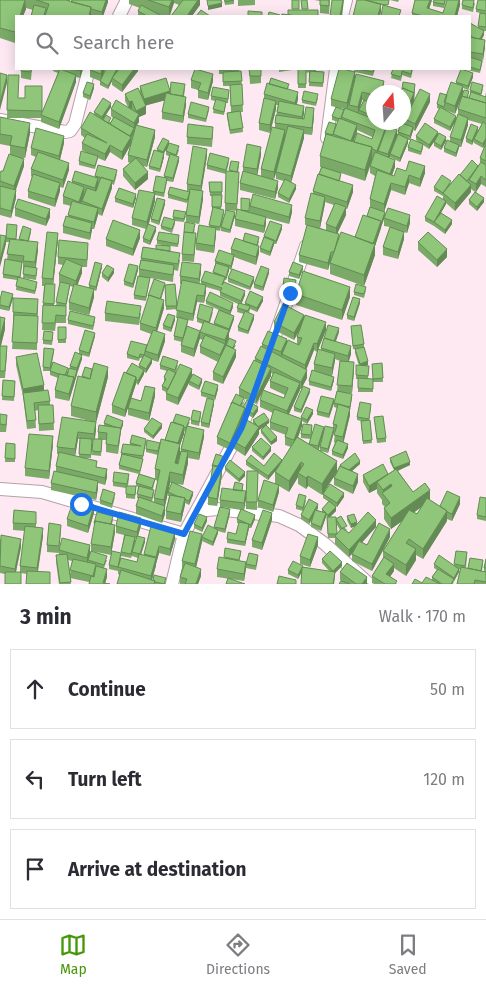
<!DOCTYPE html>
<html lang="en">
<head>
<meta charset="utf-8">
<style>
  :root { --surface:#fff; --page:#f2f2f3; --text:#2b2b33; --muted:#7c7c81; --line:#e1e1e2; --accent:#449705 }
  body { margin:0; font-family:"Fira Sans",sans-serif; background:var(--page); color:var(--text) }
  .compass { position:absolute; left:366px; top:85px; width:45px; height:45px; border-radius:50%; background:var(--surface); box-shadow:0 2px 12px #0003; rotate:17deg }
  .stop { position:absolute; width:15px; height:15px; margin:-11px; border:4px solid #1a73e8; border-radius:50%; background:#fff }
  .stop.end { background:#1a73e8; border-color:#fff; box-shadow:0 1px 5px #0008 }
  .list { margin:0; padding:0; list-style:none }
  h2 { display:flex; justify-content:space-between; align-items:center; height:65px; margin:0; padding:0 20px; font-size:21px }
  h2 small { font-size:16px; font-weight:400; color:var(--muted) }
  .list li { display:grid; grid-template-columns:32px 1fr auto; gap:15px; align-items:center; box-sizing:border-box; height:80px; margin:0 10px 10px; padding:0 10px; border:1px solid var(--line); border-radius:0px }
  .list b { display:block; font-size:19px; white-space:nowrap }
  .list em { font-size:16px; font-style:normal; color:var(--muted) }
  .icon { flex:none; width:28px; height:28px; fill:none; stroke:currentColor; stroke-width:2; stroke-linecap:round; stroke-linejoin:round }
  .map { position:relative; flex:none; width:486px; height:584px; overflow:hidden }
  .search { position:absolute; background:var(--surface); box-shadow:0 2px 12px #0003; left:15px; right:15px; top:15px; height:55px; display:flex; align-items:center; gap:12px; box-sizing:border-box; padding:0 18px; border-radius:0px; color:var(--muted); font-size:19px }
  .sheet { height:335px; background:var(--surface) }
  nav { display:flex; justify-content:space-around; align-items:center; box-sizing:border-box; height:70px; border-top:1px solid var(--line); background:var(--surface); font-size:14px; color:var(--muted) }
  nav a { display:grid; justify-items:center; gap:2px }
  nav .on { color:var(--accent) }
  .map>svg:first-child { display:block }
</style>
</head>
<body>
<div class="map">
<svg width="486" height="584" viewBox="0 0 486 584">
  <rect width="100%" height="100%" fill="#fee9f2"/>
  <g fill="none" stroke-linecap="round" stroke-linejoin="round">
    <defs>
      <path id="minor" d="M119 16 127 0
        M342 16 346 0
        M0 120 65 132 70 131 75 124 89 69
        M327 138 336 69
        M270 350 306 246
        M0 489 42 492 184 534
        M197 511 217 509 279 516 299 525 325 544 369 584
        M172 584 184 534 242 427 252 399"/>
    </defs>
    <!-- minor casing -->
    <use href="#minor" stroke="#b5a1aa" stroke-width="14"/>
    <!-- minor -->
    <use href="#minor" stroke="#fff" stroke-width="12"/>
  </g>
  <!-- wall -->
  <path fill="#7baa68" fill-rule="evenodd" d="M0 0H26V9L23 16H16L15 43 0 38Z
    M26 0H70V1L71 2 108 0V2L103 16H31L33 10 26 8Z
    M129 0H200V5L192 16H171L179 5 174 3 170 16H164L158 14 162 16H138V11L140 8 129 4Z
    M224 0H234V4L225 5Z
    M238 0H255V5L238 6Z
    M314 0H330L329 14 320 13V1Z
    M390 0H399L398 2Z
    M415 0H432L429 9 443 13 460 0V5L457 16H412V13Z
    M446 0 444 8 433 6V2Z
    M486 0V31H484V35L482 39 485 47 482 64 480 73 463 69H470V23L478 28 480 13 476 12V9Z
    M475 3 473 12 462 9V5Z
    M21 69H32L31 80 21 78Z
    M53 69H83L80 78 76 77V82L59 129 41 122V118H7L8 75 18 98H25L42 86V113L58 73 53 71Z
    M105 69 102 77 117 69H118V70L138 69V71L122 92 112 85V81L108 89 100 85V81L90 77V70Z
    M219 69H239V72L241 71 243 112H241L243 132 230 134 227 117V113L231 112 230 86H223V74H219Z
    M249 69H261V83L250 84Z
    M279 69H292V70L279 72Z
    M298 69H316V71L324 72 323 87 309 86V72L307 73 306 70V88H298Z
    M354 69H375L373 76 355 72V76L384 88 383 92H374V102L366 101 374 104V122H404L415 88 414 101 430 102 415 131 413 130 410 140H408V143L400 162 390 157 389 158 395 167 392 175 394 176 406 171 425 173 420 187 409 183 405 195 391 190 384 212 385 216 375 246V255L364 286 330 274V263L332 259H331L328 270 299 262V255L307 225H305V218L313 194V191L321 167H320V156L325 137V133L336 126 338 122 332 120V116L344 109 331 106V99L354 72ZM362 100H364L359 110ZM398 123 400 124 397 136 394 129ZM357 130 372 137V139L353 142ZM370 167V173L375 176 370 199V207L367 216 355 237 339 238 337 234 346 215V209H347L353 192 340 181 341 173 365 181ZM325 202 334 205 326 224V230L320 228Z
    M393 69H413L411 78 402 75 401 81 391 78Z
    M473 77 468 90 463 88V93L455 114 446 110 456 120 450 131 434 123V119L440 109 437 108V104L447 95 456 83V82Z
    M191 80 213 81 208 100 198 98V90L191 88Z
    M140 86 170 91 185 88 184 97 186 105 183 123 162 119V112L165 100 146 105V114L139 117V122L137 125 155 137 147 167 143 166 148 179 135 190 123 176V169L130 163 128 162V155L131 144 122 160 110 152 105 161 98 158 95 169 79 165V161L87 153 82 150V143L85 138 81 135V128L94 115V112L111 107 102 120 111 122 113 118 111 116V109L128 107 125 101V94L140 92Z
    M289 87 288 89 298 99 297 104 304 113 303 118 314 116 312 135 304 134V138L291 182 296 189 289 203 278 197V193L284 181 276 179V174L274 179 278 188 275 199 240 190V183L243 171V167L261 155 257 175 261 176V169L275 128V123L278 105H276V109L270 133 259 130V123L264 100V94Z
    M94 88 90 100 83 97V93Z
    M483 89 481 96 485 97 486 92V142L483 148 474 143V141L472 145 466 142V138L478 130 476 134 482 124 468 120V125L461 147H459L456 157 444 152V148L450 141V137L458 114V109L469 95 468 98H469L471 94H470V90Z
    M229 93 228 103H226L224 115 213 113 215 101 211 100V96Z
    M318 98 316 106 302 103V100Z
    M209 110 206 122 188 118V114Z
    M0 117 30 133 25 158H22L24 166 16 190V198L11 218 0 215V173L3 171 10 154V146L0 144Z
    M213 134 212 147 187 144V137Z
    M438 134 446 141 441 150 434 146V142L429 149 423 145V148L421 155 408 151V147L420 143 416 140V136Z
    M64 143 60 160 69 170 63 188 60 187V191L55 207 28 198V191L32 177 31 176V169L36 157 31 155V148Z
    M486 143V187L481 184 476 192 484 202 477 211 469 204V200L475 192 471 189V192L455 211 446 203V204L441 213 452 224 445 234 434 226V225V226L425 221V217L443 199V196L434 191V187L451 183 460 175 478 166 481 162H480V158Z
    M169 144 179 150 177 156 179 161 173 182 167 181 164 197 155 195V201L149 224 156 231 150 245 143 242V238L146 229 132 225V218L153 193V191L164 177 169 156 166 155V151L167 148 164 153V157L160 172 149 169V166L157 151V149Z
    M207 156 201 191 203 199 199 224 186 222V215L189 199 187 203 168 198V194L190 192 187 191V184Z
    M231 161 239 166 238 172 239 180 237 210H241L250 199 249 213 250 206 292 212 289 224 266 218V224L264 233 235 226V219L237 211 226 210 235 216 230 233 221 231V227L226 210H225V203Z
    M229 162 226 174 207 169V165Z
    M117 174 114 185 112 184V188L102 216 98 214 94 229H92L90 240 63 233V226L68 216 71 206 63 204V196L72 183V181L95 177V176Z
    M209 182H222V196L221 209 224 214 220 231 216 230 214 253 196 250V243L209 227 212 210V196H210Z
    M115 198H136L133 208 115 202Z
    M165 204 159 225 151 222V219Z
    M15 208 50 217 46 226 15 216Z
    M186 216 184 222 175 221V224L172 233 161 229V226L173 220V217Z
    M384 218 410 223 407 233 404 232V239L398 259 383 255V247L390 227 384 226Z
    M23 226 31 232 29 241 38 250 36 267 37 271 36 280 23 278 24 268H23V263H22L20 278 37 286 35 294 16 290 17 280 3 278V274L7 260 9 242H6V244V236L17 228 16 239 19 240Z
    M195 228 194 233 196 240 194 262 182 261V254Z
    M282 229 276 244H274L270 256 260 252V248L264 236Z
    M140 238 133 256 106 246V239Z
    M179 239 178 247 170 246V251L180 260 178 271 174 270 173 282 150 278 146 301 134 299V295L139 276V269L143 247 156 249 167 246 157 244V240Z
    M58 240 53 284 54 305 56 306 60 282H59V274L63 265 58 264V257L88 250 87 267H82V273L77 285 89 288V285L102 267 96 291 94 290V297L89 315 69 310V302L73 287 70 286 66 308V323H56L55 331 42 330 43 305 44 286H42V278Z
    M243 241H259L258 245 259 253 256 265 234 257 231 270 229 269 226 280H225L224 282 245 295 241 304 245 305V303L263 301 257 312 250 309 249 313 254 319 248 334 238 331V327L244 314 237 312 238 304 220 296V291L206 287V292L204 303 197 302 193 321 188 320 187 326 200 338 194 357 181 352V345L182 342 174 340V336L178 318H176L177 309 166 310 165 285 175 284 177 309 182 284H180V276L201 272 199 284H201V281L213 274 215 265V261L231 254V249Z
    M418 242 447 257 437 267 418 250Z
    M303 269 299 279 289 276V272Z
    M138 270 133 288 124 285V281Z
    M102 273H114L108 282 102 277Z
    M269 273 263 291 254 288V284Z
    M228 278 254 281 250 290 228 282Z
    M296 284 295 291 283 289V286Z
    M366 290 364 298 354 295V292Z
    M296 294 350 297 342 320 296 305Z
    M13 298 9 311 0 309V300Z
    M13 298 38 306 37 350 12 349 14 320H13Z
    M161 299 164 308 157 331 165 341 158 362 152 360V363L146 373 144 372V374L138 385 136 383 131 399 141 401 155 396 149 421 128 415V408L129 403 125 417 112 413V405L126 373 139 367V365L142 358H140L139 361 127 358V354L147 345 151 334 140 330V323Z
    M206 301 233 307 230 314 234 319 229 333V337L225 348 236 345 234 349 236 357 223 384 213 380V372L218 362 200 353V346L203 340 200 339V332L203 324 197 322V318L213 312 210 323 214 324 219 310 206 304Z
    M360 303 354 321 347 319V315Z
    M105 313H141L139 325 105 321Z
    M0 317 5 329 1 346 7 354 5 378H0Z
    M68 320 95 321 93 330 68 324Z
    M175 320 171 332 163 329V325Z
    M304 320 326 330 318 350H321V348L339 332 335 342 351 354 349 361 354 369 352 393H345L352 398 350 409V415L343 442 348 448 343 459 332 455V451L335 443 334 442 335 432H334L328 453 321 451 337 472 325 490 344 497 337 507 333 505 336 511 330 517 337 534 340 530 336 523V519L347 530 346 531 349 533 356 526 351 528 347 520V516L357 524 376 527 362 542 367 545 390 537 372 571 352 561V554L349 557 335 544V538H328L327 517 326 516 321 531 311 527V523L312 518 309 524 301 519V515L303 511 296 509V505L306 500 304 510 318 508 317 510 322 512V509L329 502 323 498V494L322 495 308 486 306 489 298 484V477L289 492 279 486V492L273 512 258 507V500L275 483V472L276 470 268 480 258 473 257 510 246 509V502L255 471 246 465V461L264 466 282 461 291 447 285 445V437L286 435 270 429V422L273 413 260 407V400L284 398 285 395 270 388V381L273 374 271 373V376L256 404 239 396V388L255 360V358L262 347V344L287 342 297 344V337L300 328 294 340 274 330V322ZM314 350 317 352 314 364V371L309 381V385L331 391 334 380 332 376 335 359 340 361 337 391 334 403V407L337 408 333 424V428L320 447V451L319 450 324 430 311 437 312 428 301 434V438L311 439 309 444 298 437 302 426V421L307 424 313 414 301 417V419L289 414 300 389H301L307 378 306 370Z
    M351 326 364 344V348L368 365 366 366H369L368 379H372L382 363 383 382H373V392H358V379H356V365L359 366 355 353V349H353Z
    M58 327H66V343H58Z
    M53 336 52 345 43 344V340Z
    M95 336 89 357 82 355V359L74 384 69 401 55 398V390L58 378 50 375V371H43L44 348 54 352 51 369 68 371 70 368V366L79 354V350Z
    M16 357 44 391 50 401V405H53L54 430 39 431 38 410 35 411 36 428 27 429 23 396 16 365Z
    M160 365H178L176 372 192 376 202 382 199 390 189 385V382L178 405 166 400V392L162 390V386L164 382V377L167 371 160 369Z
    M82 376 108 377 96 422V430L95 439H98V432L104 425V423L123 425 121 430 118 454 106 452V440H102L101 456 92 455 93 441H92L91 458H85L97 467 107 477 105 485 98 483V488L96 500 51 490V483L56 471V466L59 454H57V447L90 421 71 416V406ZM78 439H80L79 457 75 456Z
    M3 380 15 381 14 401 2 400Z
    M218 389 215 400 201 396V392Z
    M310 392 301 413 294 411V407Z
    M244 402 242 406 258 411 253 418 245 413V415L235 439 253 423V420L269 423 266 425 277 441 271 445 261 433V430L264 427 259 430V434L245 456 233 448V442L230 450 217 444V437L231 404Z
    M334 403 329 418 317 415V411Z
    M214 404 209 428 201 426V422Z
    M371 408 369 420 372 443 363 444 361 421 357 420V417Z
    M0 414 7 423 6 432H0Z
    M201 416 199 426 191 424V420Z
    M374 417 386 438V442L377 443Z
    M173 422H190L188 426 204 437 199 460 188 458V463L183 485 177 484 193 495 189 505 185 503 181 522 166 519V511L169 496H168V492L172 483H170L165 506V514L162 523 136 514V506L139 499 137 498 138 487 136 486V483L139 474 119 469V465L121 457V453L130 444V443L146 442 140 474 155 479V469L158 455 146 452V449L160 443 165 440ZM184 431 185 432 181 449 178 464H177L180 454V445L184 434ZM155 480 158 481 154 498V503L149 501 152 502 154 493 153 489Z
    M162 428 153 439 144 432V429Z
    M6 443 15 444V462H5Z
    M53 444 49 479 25 476V468Z
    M252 447 271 451 263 460 252 451Z
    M390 458 410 465 398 471 413 492 430 500 440 506 460 504 452 521 447 519V521L423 559 416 555V560L406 576 394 568V571L390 577 397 584H374L372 583V576L383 559V551L402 521 391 529 384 519V508L385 507 382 504V500L377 493V489L369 493 363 482V475L388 474 394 470 390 462ZM422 506 417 514 414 512Z
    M225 461 222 470V474L217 506 208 505V497L213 470 212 466Z
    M360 464 352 471 358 482 353 494 334 485V478L340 465Z
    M225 467 245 476 239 482 225 470Z
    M129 478 128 486H136L135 499 126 498V488L113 486V482Z
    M243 488 242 491H246L244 510 255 519 251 528H249L245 546 227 543V539L236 534 239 523H237V519L241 510 222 507 230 513 225 533 218 531V533L213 546 202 541 196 567 201 576 198 584H180V577L182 568V561L202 536 214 528 220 507V500L233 490Z
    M115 497 112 508 100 504V500Z
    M486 498V521L477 519V515Z
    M36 512V527L43 536 38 572 27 574 21 573 5 574 0 573V539L21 547 16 572H20V566L25 531 13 530V523Z
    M94 513 88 533 67 526V519Z
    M113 520 112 524 115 532 111 555 91 551V544L95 526 94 523Z
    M272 520 262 550 252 547V540Z
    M207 521 202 532 194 528V524Z
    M141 525 138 537 145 542 141 554 144 555V554L175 539 170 556 159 553 156 564 152 580 166 582 165 584H117L120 575 118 574V568V571L109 569V565L121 553 124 535 116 533V526ZM135 538 136 539 132 552V556L138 558 137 562 120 563 121 556 131 558Z
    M61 532 59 550 90 553 88 562V563V560H107L104 568 107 577 105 583 89 582 70 578 71 584H59L56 562V555H59V552V553L47 552V545ZM68 560 72 561 70 574Z
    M318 545 310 567 300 564V556Z
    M456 551 467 556 466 568H468L483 564 482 571 484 572V568L486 559V584H457L460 569H459V572L454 581 453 584H412L422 583 432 580V577L437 570 434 568V564L454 565Z
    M241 554 239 561 246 562 258 559 256 570 246 568 244 581 217 577V569L224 558Z
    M322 559 342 566 335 573 334 584H301V572L298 579 288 574V570L303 567 330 572 322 563Z
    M340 572 367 583 369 584H339L341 581 340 580Z"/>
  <!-- shaded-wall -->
  <path fill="#648b55" d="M25 0 26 9 23 16H20Z
    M106 0H108V2L103 16H102V12Z
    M172 0H174V3L169 16V7Z
    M198 0H200V5L192 16H187Z
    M343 0H344L342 16H340Z
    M430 0H432L427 15V8Z
    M459 0H460V5L457 16H455Z
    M222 3V7L208 10V6Z
    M381 4V12L380 16H378Z
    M91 7V16H89Z
    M16 29V39L15 43V32Z
    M484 31V35L479 44V40Z
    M485 40V47L483 61V54Z
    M81 69H83L80 78V71Z
    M102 69H105L101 81V74Z
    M117 69H118V70L112 78V81L108 89V86Z
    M134 69H138V71L122 92V85Z
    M355 72V79L347 110V103Z
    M473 73V77L468 90V86Z
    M213 74V81L208 100V93Z
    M7 75V83L0 110V103Z
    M76 75V82L59 129V122Z
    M384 81V88L383 92H381Z
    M94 84V88L90 100V96Z
    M415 84 414 101 403 125V122H404V116Z
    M463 86V93L455 114V106Z
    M170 91V99L144 106V99Z
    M298 92V99L295 110V103Z
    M362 92V100L358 115V107Z
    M430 94V102L415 131V124Z
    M186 97V105L183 123V116Z
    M132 101V108L129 110V102Z
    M276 101V109L270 133V125Z
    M111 103V107L102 121V117Z
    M146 106V114L139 117V122L134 129V132L131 138V144L122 160V152L134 129V123L136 118V111Z
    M304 106V113L302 125V117Z
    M314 108V116L312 135V128Z
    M456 116V120L450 131V127Z
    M468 118V125L461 147V140Z
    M394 122 398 123 392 133V126Z
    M30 123V133L25 158V148Z
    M387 124V132L378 151V154L377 158V151Z
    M357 125V132L351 148V141Z
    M413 127V131L410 140V136Z
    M478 127V130L474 139 472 145V141Z
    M155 130V137L147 167V160Z
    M285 130V138L274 179V172Z
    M304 130V138L291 183V176Z
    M397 130V137L390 154V157L388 162V154Z
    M438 132V136L429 149V145Z
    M64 136V143L59 163V156Z
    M446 137V141L441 150V146Z
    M486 138V142L483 148V144Z
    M408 139V143L400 162V158Z
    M169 141V145L164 153V157L160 172 163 152Z
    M110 145V152L105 161V154Z
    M459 145V148L456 157V153Z
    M261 147V155L257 177V169Z
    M372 147V158L365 181V170Z
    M207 149V156L201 194V186Z
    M179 157V161L173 182V178Z
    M24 159V166L14 194V186Z
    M395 160V167L390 181V174Z
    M69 163V170L63 188V180Z
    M425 166V173L420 187V179Z
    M148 172V179L135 190V183Z
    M409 175V183L405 195V187Z
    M481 176V184L476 192V184Z
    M98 178V186L95 196V188Z
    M112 181V188L102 216V209Z
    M278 181V188L275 199V192Z
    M60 183V191L55 207V199Z
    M391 183V190L384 212V204Z
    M296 185V189L289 203V199Z
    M353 185V192L347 209V202Z
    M471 185V192L455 211V203Z
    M84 187V194L79 209V202Z
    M16 190V198L11 218V211Z
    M203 191V199L199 224V217Z
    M155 193V201L147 229V222Z
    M136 194V198L133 208V204Z
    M325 197V204L320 228V221Z
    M484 198V202L477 211V207Z
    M165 200V204L159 225V221Z
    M446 201V204L435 223 434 222V226V222Z
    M292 205V212L289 224V217Z
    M346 207V215L336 236V228Z
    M98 208V215L94 229V222Z
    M50 209V217L46 226V219Z
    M235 212V216L230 233V230Z
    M385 212V216L381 227V224Z
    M410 215V223L407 233V226Z
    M266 217V224L264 233V226Z
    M452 220V224L445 234V230Z
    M381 221V228L375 246V255L364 286V275Z
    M92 223V230L90 240V233Z
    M282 225V229L276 244V241Z
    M156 227V231L150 245V241Z
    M216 228V235L214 253V246Z
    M140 230V238L133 256V249Z
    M404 232V239L398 259V252Z
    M58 233V240L53 287V279Z
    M6 236V244L0 267V260Z
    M274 241V245L270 256V252Z
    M38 242V250L35 270V262Z
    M259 246V253L256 265V257Z
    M447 249V257L437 267V260Z
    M331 252V259L328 270V263Z
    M234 255V259L231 270V266Z
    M102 264V267L96 291V287Z
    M201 264V272L199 286V279Z
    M82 266V273L76 289V281Z
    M138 266V270L133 288V284Z
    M303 266V269L299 279V275Z
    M229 267V271L226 280V277Z
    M114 269V273L108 282V278Z
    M269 269V273L263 291V287Z
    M254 277V281L250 290V287Z
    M165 283V286L160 303V300Z
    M206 285V292L204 303V296Z
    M350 287V297L342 320V310Z
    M94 289V297L89 315V308Z
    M245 291V295L241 305V301Z
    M13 294V298L9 311V307Z
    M197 295V302L193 321V314Z
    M263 297V301L257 312V308Z
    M360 299V303L354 321V317Z
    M164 300V308L156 335V328Z
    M233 303V307L230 315V311Z
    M254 315V319L248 334V331Z
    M304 315V322L294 340V333Z
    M175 316V320L171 332V328Z
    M234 316V319L229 333V329Z
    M5 318V329L0 349V338Z
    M326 322V330L317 352V344Z
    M339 328V332L334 347V343Z
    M229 330V337L220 362V355L225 345V340Z
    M200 331V338L194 357V349Z
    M95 333V336L89 357V353Z
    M165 334V341L158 362V355Z
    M287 339V346L282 354 281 359V352Z
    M314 343V350L305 373V365Z
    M351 346V354L348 363V356Z
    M236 350V357L223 384V377Z
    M335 354V361L332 376V368Z
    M82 355V359L77 372V368Z
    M152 359V363L146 373V369Z
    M368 361V365L360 368V364Z
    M354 362V369L352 393V386Z
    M108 367V377L96 423V412Z
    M271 368V376L256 404V397Z
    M192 369V377L178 405V398Z
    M77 370V374L74 385V381Z
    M144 370V374L138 385V381Z
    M307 370V378L301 389V382Z
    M74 377V385L69 401V394Z
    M136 377V384L125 417V410Z
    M334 377V380L331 391V387Z
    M202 379V382L199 390V386Z
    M300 383V390L287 418V411Z
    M44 385V392L23 393V396V389Z
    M218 385V389L215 400V396Z
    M155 388V396L149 421V413Z
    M310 389V392L301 413V410Z
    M352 394 350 409V415L343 445V437Z
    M334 399V403L329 418V414Z
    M214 400V404L209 428V424Z
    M258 407V411L253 418V414Z
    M245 408V415L230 450V443Z
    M313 410V414L307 424V420Z
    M302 419V426L294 448V440Z
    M269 420V423L259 430V434L245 456V448L258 427Z
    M123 421V425L121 430 118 454 120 429Z
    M96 422V430L94 442V434Z
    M162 424V428L153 439V436Z
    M184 426V434L180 445V454L175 474V463L177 445Z
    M324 427V430L318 450V446Z
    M334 428V432L328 453V449Z
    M204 430V437L199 460V453Z
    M78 432V439L75 457V449Z
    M53 436V444L49 479V471Z
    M277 437V441L271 445V442Z
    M348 444V448L343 459V455Z
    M271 447V451L263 460V457Z
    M188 452V463L183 485V475Z
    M225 457V461L222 470V474L217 506V499L221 469Z
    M282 460V463L268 480V476Z
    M337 461V472L322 495V484Z
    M360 461V464L346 476V472Z
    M301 462V473H298V477L289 492V481Z
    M410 462V465L394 472V468Z
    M107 469V477L105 485V478Z
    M170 472V483L165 506V514L162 523V516L164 509V500Z
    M245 472V476L239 482V479Z
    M358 474V482L353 494V486Z
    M389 475 377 482V489L369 493V486Z
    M308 476V486L306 489V478Z
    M98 481V488L96 500V493Z
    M391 484V495L383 494V490Z
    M279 485V492L273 512V505Z
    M430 490V501L391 529V518Z
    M246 491V499L244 511V503Z
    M193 492V495L189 505V501Z
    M344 493V497L337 507V503Z
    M460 497V504L452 521V514Z
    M185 498V505L181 522V514Z
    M318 504V508L309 524V520Z
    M94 505V513L88 533V526Z
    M336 507V511L328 519V515Z
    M230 509V513L225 533V529Z
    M447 511V521L423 559V549Z
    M272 513V520L262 550V543Z
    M326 513V517L321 531V527Z
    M255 515V519L251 528V525Z
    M207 517V521L202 532V528Z
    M141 518V525L137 539V532Z
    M376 520V527L349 557V550Z
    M357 522V525L351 528V524Z
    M249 524V528L245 546V542Z
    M115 525V532L111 555V547Z
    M43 528V536L37 575V568Z
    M390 529V537L372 571V564Z
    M218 530V533L213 546V542Z
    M175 532V539L170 556V549Z
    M202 534V542L195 572V564Z
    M135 537V541L131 558V554Z
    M318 537V545L310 567V560Z
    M145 538V542L140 558V554Z
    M21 539V547L15 576V569Z
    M90 545V553L87 566V558Z
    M159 546V553L156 564V557Z
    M416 549V560L406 576V565Z
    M156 558V566L151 583V576Z
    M246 562V569L244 581V574Z
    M342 562V566L335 573 334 584H333V571Z
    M394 564V571L386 582V574Z
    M303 566V570L298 579V575Z
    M107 569V577L105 584 103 583Z
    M201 569V576L198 584H196Z
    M459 569V572L454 581V578Z
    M367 577V584H362Z"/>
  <!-- building -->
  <path fill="#8fc679" stroke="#648b55" d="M0 0H25L20 16H16V29L15 32 0 28Z
    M36 0H66L91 7 89 16H45L49 4Z
    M72 0H106L102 12 91 9V7L71 2Z
    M148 0H172L169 7Z
    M183 0H198L187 16H171Z
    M207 0H221L222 3 208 6Z
    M225 0H234L225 2Z
    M292 0H299V9H292Z
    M301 0H307L308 9H302Z
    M320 0H329V6L320 5Z
    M332 0H343L340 16H330Z
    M357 0H365L381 4 378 16H353Z
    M365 0H389L388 5 379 4Z
    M415 0H430L427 8 443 13 447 0H459L455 16H423L412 13Z
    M434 0H445L444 4 433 2Z
    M463 0H474L473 8 462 5Z
    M478 0H486V11L476 9Z
    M34 5 46 8 44 16H31Z
    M141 5 162 16H147L138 11Z
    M383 5 401 10 399 16H381Z
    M201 10 210 16H196Z
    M288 10H318V16H297L288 15Z
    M248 11 262 12V16H248Z
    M269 12 280 15V16H268Z
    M480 13 486 14V27L478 26Z
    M282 14 297 16H281Z
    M470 23 484 31 480 39 474 38 470 35Z
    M470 37 485 40 483 54 470 52Z
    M470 57 482 61 480 70 470 67Z
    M21 69H31V72L21 71Z
    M60 69 76 75 59 122 41 115Z
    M71 69H81L80 71Z
    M90 69H102L101 74 90 70Z
    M106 69H117L108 86 100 81Z
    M119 69H134L122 85 112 78Z
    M195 69 213 74 208 93 198 90 201 83 191 80Z
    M219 69H239V70H219Z
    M249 69H261V76H250Z
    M298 69H306V84H298Z
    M339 69H343L355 72 347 103 331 99Z
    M358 69H374L373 72Z
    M393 69H412L411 74 402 71 401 77 391 74Z
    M461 69 473 73 468 86 456 82Z
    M241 71 242 81 223 82V72Z
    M310 71 324 72 323 83 309 82Z
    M0 73 7 75 0 103Z
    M356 74 384 81 381 92H374V95L362 92 358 107 349 105Z
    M8 75H19L18 98H25V86H42V111L7 110Z
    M166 78 170 91 144 99 140 86Z
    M271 78 289 84 287 89 269 84Z
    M87 82 94 84 90 96 83 93Z
    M171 82 185 84 183 96 170 94Z
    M403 82 415 84 414 93 403 88 402 89Z
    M451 82 463 86 455 106 444 102Z
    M472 82 483 85 481 94 470 90Z
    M267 83 298 92 295 103 264 94Z
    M242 84 243 105 231 106 230 85Z
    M213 87 229 90 228 99 211 96Z
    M138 88 146 106 136 111 132 101 129 102 125 94Z
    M403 88 414 93 404 116V92H400Z
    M420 89 430 94 415 124 405 119Z
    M386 90 399 91 398 92H386Z
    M464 90 469 91 467 98 462 96Z
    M304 91 318 94 316 103 302 100Z
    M471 92 486 97V103L469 98Z
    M166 93 186 97 183 116 162 112Z
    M440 93 447 95 444 107 437 104Z
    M462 96 486 103V118L458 109Z
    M103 98 111 103 102 117 94 112Z
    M264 98 276 101 270 125 259 123Z
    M216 99 226 102 224 112 213 109Z
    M116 100 139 114 134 123 111 109Z
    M364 100 374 104V117L359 110Z
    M279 101 304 106 302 117 277 112Z
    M191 102 209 107 206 119 188 114Z
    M306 107 314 108 312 128 275 123 276 115 304 119Z
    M336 107 344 110 341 119 339 118V119L332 116Z
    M440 107 456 116 450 127 434 119Z
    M345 108 374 119V122H383L387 124 377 151 372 149V147L354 142 357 133 372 139 375 130 341 117Z
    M240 111 243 128 230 130 227 113Z
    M90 112 131 137 122 152 110 145 105 154 82 143 87 134 107 143 81 128Z
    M458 114 468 118 461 140 450 137Z
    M106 115 111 118 108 123 103 120Z
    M0 117 30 123 25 148 10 145 12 136 0 134Z
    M114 117 134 128 130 136 110 124Z
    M339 118 357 125 351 141 333 134Z
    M329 122 336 124 333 135 325 133Z
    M385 122H394L392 126Z
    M483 122 486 124V138L483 144 474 139Z
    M401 123 413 127 410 136 398 132Z
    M425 123 438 132 429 145 416 136Z
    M188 124 213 127 212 139 187 137Z
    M471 124 478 127 472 141 466 138Z
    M136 125 155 130 147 160 128 155Z
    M288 126 304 130 291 176 276 172Z
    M387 126 397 130 388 154 378 151Z
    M272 127 285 130 274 172 261 169Z
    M36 128 64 136 59 156 31 148Z
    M439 133 446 137 441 146 434 142Z
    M326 134 372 147 365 170 320 156Z
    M398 134 408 139 400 158 390 154Z
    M163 138 169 141 163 152 157 149Z
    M411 139 423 144 421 152 408 147Z
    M447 140 459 145 456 153 444 148Z
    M169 143 179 146 176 155 166 151Z
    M486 143V161L480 158Z
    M247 144 261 147 257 169 243 167Z
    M193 146 207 149 201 186 187 184Z
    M154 150 164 153 160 169 149 166Z
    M81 151 98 156 95 166 79 161Z
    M38 152 69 163 63 180 31 169Z
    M375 152 395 160 390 174 370 166Z
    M210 153 229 158 226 170 207 165Z
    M9 154 24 159 14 186 0 181V173L1 171H3Z
    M170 154 179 157 173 178 164 176Z
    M136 158 148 172 135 183 123 169Z
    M472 160 478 166 467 181 460 175Z
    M231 161 239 162 237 172 229 170Z
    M409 161 425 166 420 179 409 175 405 187 391 183 384 204 370 199 377 170 394 176 397 168 406 171Z
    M481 162 486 165V180L481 176 476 184 469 180Z
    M98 165 117 170 114 181 95 176Z
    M322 167 341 173 339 181 319 174Z
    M75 171 98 178 95 188 72 181Z
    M226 171 239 172 237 204 225 203Z
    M243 171 278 181 275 192 240 183Z
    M33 174 60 183 55 199 28 191Z
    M318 174 353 185 347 202 313 191Z
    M459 174 471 185 455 203 443 193Z
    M442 175 451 181 443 193 434 187Z
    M156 176 167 178 164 193 153 191Z
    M101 177 112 181 102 209 82 201 87 188 96 191Z
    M285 179 296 185 289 199 278 193Z
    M68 181 84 187 79 202 63 196Z
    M209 182H222V192H210Z
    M0 186 16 190 11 211 0 208Z
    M170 187 190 192 187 200 168 194Z
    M119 188 136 194 133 204 115 198Z
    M190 189 203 191 199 217 186 215Z
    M139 190 155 193 147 222 132 218Z
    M475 192 484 198 477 207 469 200Z
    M311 193 325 197 320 221 305 218Z
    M253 194 292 205 289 217 250 206Z
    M212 195H222L221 207H212Z
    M437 196 446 201 434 222 425 217Z
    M157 198 165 200 159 221 151 219Z
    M241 198 250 199 249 211 241 210Z
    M18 199 50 209 46 219 15 208Z
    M72 201 98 208 94 222 68 215Z
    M335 203 346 207 336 228 326 224Z
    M213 207 224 210 220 227 209 225Z
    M370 207 385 212 381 224V221L367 216Z
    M388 208 410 215 407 226 384 218Z
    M237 209 266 217 264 226 235 219Z
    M174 210 186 212 184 219 173 217Z
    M226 210 235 212 230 230 221 227Z
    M441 213 452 220 445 230 434 222Z
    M363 215 381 221 373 244 355 237Z
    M66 216 92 223 90 233 63 226Z
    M164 217 175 220 172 229 161 226Z
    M113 220 140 230 133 249 106 239Z
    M270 221 282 225 276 241 264 236Z
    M185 222 195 224 193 233 184 232Z
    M7 224 17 225 16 239 6 238Z
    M148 224 156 227 150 241 143 238Z
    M199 225 216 228 214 246 196 243Z
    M307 225 339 234 334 252H331L328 263 299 255Z
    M23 226 31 229 28 241 19 239Z
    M390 227 404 232 398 252 383 247Z
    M47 232 58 233 53 279 42 278Z
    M159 232 179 235 178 244 157 240Z
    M184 232 196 233 194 255 182 254Z
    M341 232 375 244 364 275 330 263Z
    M428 232 447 249 437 260 418 242Z
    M245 233 259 237 257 245 243 241Z
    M0 235 6 236 0 260Z
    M264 237 274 241 270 252 260 248Z
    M235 238 259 246 256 257 231 249Z
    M10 239 38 242 35 262 23 261 24 256 7 254Z
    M59 240 88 243 87 260 58 257Z
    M156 245 170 246V251L156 249Z
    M143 247 180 253 178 264 141 258Z
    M219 250 234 255 231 266 215 261Z
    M5 259 22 262 20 277 3 274Z
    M66 259 82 266 76 281 59 274Z
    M141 260 174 265 173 275 139 269Z
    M95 262 102 264 96 287 89 285Z
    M182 262 201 264 199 279 180 276Z
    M293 262 303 266 299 275 289 272Z
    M216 263 229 267 226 277 213 272Z
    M129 264 138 266 133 284 124 281Z
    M107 265 114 269 108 278 102 273Z
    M24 266 37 268 36 276 23 274Z
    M261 266 269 269 263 287 254 284Z
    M232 269 254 277 250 287 228 278Z
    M205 271 225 277 222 285 224 282 245 291 241 301 220 292 222 288 201 281Z
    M303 271 350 287 342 310 296 294Z
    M138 276 150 278 146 297 134 295Z
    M18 277 37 282 35 291 16 286Z
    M284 278 296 280 295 288 283 286Z
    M154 279 165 283 160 299 149 295 148 296Z
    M182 280 206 285 204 296 197 295 193 314 176 310Z
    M60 282 70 284 66 304 56 302Z
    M45 284H55L54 304 43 303Z
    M74 284 94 289 89 308 69 302Z
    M175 284 177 306H166L165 285Z
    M356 284 366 287 364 294 354 292Z
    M2 291 13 294 9 307 0 305V300Z
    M250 291 263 297 257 308 245 303Z
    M210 292 233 303 230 311 206 301Z
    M149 295 164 300 156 328 140 323Z
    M353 297 360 299 354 317 347 315Z
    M13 298 38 299 37 314 13 312Z
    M107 301 141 306 139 318 105 313Z
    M239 303 250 306 248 311 237 308Z
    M200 304 213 308 209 322 197 318Z
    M283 304 304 315 294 333 274 322Z
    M43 305 66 306V316L56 315 55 323H42Z
    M219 310 234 316 229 329 214 323Z
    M70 311 95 317 93 326 68 320Z
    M245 311 254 315 248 331 238 327Z
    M168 314 175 316 171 328 163 325Z
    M14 315 38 316 37 343 12 342Z
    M305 315 326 322 317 344 314 343 305 365 282 354 288 340 299 345 302 338 297 337Z
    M0 317 5 318 0 338Z
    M178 317 188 320 183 338 174 336Z
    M204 321 229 330 225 340 200 332Z
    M328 325 339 328 334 341 324 338Z
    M361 325 364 344 353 346 351 326Z
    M187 326 200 331 194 349 181 345Z
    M58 327H66V339L58 340Z
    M85 330 95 333 89 353 79 350Z
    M153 330 165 334 158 355 145 351Z
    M44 331 53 332 52 341 43 340Z
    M268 331 287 339 281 352 262 344Z
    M205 335 225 344 220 355 200 346Z
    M229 338 236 341 233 348 226 345V346Z
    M324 338 351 346 348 356 321 348Z
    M131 341 147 345 144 355 140 354 139 358 127 354Z
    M226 345 236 350 223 377 213 372Z
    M0 346H7L5 371H0Z
    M261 346 307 370 301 382 255 358Z
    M364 347 368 361 360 364 355 349Z
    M44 348 54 349 50 368 43 367Z
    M318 349 335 354 332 368 314 364Z
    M75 352 82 355 77 368 70 366Z
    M37 353 44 385 23 389 16 357Z
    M144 355 152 359 146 369 139 365Z
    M163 356 178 361 175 370 160 365Z
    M254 360 271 368 256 397 239 388Z
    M340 361 354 362 352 386 337 385Z
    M53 362 68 368 65 375 59 374 50 371Z
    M94 363 108 367 96 412 71 406 78 376 90 379Z
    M132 363 144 370 138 381 136 379V377L126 373Z
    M382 363 383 378 373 379 372 364Z
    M180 364 192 369 178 398 166 393Z
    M356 365 369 366 368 376 356 375Z
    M85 367 92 369 90 379 82 376Z
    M69 368 77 370 74 381V377L67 376Z
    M168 369 176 373 168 389 162 386 166 379 164 377Z
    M312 370 334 377 331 387 309 381Z
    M124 372 136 377 125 410 112 405Z
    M274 372 300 383 287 411 260 400 263 390 284 398 288 388 270 381Z
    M59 374 74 377 69 394 55 390Z
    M193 374 202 379 199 386 189 381Z
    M358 378 373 379V389L358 388Z
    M3 380 15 381 14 397 2 396Z
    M205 381 218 385 215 396 201 392Z
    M145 386 155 388 149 413 128 408 131 398 141 401Z
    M303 386 310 389 301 410 294 407Z
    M48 390 50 401 34 403 36 420 27 421 23 393Z
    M337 391 352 394 350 407 334 403Z
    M236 394 244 398 240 406 232 402 231 404Z
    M321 396 334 399 329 414 317 411Z
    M207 398 214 400 209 424 201 422Z
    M247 400 258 407 253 414 243 407Z
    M232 402 245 408 230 443 217 437Z
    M360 402 371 404 369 419 357 417Z
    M338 404 350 408 343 437 334 435 337 425 333 424Z
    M38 405H53L54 423 39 424Z
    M306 407 313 410 307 420 301 417Z
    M274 409 302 419 294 440 285 437 288 428 270 422Z
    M193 410 201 412 199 422 191 420Z
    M264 413 269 420 258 427 253 420Z
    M0 414 7 415 6 425 0 424Z
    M176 414 190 418 186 428 183 427 184 426 173 422Z
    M107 415 123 421 121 428 115 427 104 423Z
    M383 416 386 438 377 439 374 417Z
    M62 417 96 422 94 434 78 432 75 449 57 447Z
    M152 418 162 424 153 436 144 429Z
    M247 420 259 427 245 448 233 441Z
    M370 420 372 440 363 441 361 421Z
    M171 422 184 426 178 443 165 440Z
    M303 424 312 425 311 435 301 434Z
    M315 424 324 427 318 446 309 444Z
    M99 425 121 428 118 446 106 444 107 433 98 432Z
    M266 425 277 437 271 442 261 430Z
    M187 426 204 430 199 453 181 449Z
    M325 426 334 428 328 449 320 447Z
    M29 434 53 436 49 471 25 468Z
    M132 435 146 439 143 456 121 453 123 444 141 446 130 443Z
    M297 437 337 461 322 484 308 476 306 478 298 473 304 464 301 462 289 481 275 472Z
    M80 438 92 439 91 455 79 454Z
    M261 438 271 447 263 457 252 447Z
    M93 439H102L101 452 92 451Z
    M161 439 180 444 175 463 178 464 181 451 188 452 183 475 170 472 164 500 154 498 160 470 155 469Z
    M147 440 160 443 158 451 146 449Z
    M337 440 348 444 343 455 332 451Z
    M6 443 15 444V459L5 458Z
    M406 451 410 462 394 468 390 458Z
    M59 452 97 461 96 467 107 469 105 478 56 466Z
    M274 453 282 460 268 476 246 461 251 455 264 466Z
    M355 453 360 461 349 470 342 467 340 465Z
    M122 454 143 459 140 471 119 465Z
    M216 454 225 457 222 467 212 466Z
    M230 460 245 472 239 479 225 467Z
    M383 464 388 474 369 486 363 475Z
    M213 465 222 467 217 499 208 497Z
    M340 466 358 474 353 486 334 478Z
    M396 469 413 492 425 483 430 490 391 518 384 508 390 503 382 493 392 486 391 484 383 490 377 482Z
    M54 471 98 481 96 493 51 483Z
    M247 471H258L257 502H246Z
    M114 472 129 474 127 484 113 482Z
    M139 474 155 479 152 488 136 483Z
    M264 480 279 485 273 505 258 500Z
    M172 482 193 492 189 501 184 499 185 498 177 496 168 492Z
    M235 482 243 484 242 491 233 490Z
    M330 484 344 493 337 503 323 494Z
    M126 486H136L135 495 126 494Z
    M139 486 154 490 152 498 137 494Z
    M222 488 246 491 244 503 220 500Z
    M103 489 115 493 112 504 100 500Z
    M447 491 460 497 452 514 447 512V511L440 506Z
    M299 494 306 496 303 508 296 505Z
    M170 495 185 498 181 514 166 511Z
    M139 497 165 506 162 516 136 506Z
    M480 497 486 498V517L477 515Z
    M427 498 447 511 423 549 409 539 406 543 416 549 406 565 383 551 409 510 417 514Z
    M74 499 94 505 88 526 67 519Z
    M309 499 318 504 309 520 301 515Z
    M329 501 336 507 328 515 322 509Z
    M220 507 230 509 225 529 214 527Z
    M241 509 255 515 251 525 237 519Z
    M14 510 36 512V524L13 523Z
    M263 510 272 513 262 543 252 540Z
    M315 510 326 513 321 527 311 523Z
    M97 512 113 516 111 524 95 521V523H94Z
    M119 512 141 518 137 532 116 526Z
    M368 512 376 520 349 550 335 536 342 528 349 533Z
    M199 514 207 517 202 528 194 524Z
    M354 514 357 522 351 524 347 516Z
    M341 516 347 526 343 528H342V529L336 519Z
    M327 517H336L337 534H328Z
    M95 521 115 525 111 547 91 544Z
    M239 522 249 524 245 542 227 539 228 532 236 534Z
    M49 523 61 525 59 546 47 545Z
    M379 523 390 529 372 564 352 554 359 541 367 545Z
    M208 525 218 530 213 542 202 537Z
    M25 526 43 528 37 568 20 566Z
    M151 526 175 532 170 549 159 546 156 557 144 554Z
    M190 531 202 534 195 564 182 561Z
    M308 534 318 537 310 560 300 556Z
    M1 535 21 539 15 569 0 566Z
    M125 535 135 537 131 554 121 552Z
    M137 536 145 538 140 554 132 552Z
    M62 538 90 545 87 558 59 550Z
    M225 548 241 551 239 560 224 557Z
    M91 551 107 556 104 565 88 560Z
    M112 551 121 553 118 567 109 565Z
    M330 551 342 562 333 571 322 559Z
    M456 551 467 552 465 566 454 564Z
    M249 553 258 555 256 566 246 564Z
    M67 554 71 582 60 583 56 555Z
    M139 554 156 558 151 576 118 567 121 558 137 562Z
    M439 555 459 569 454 578 434 564Z
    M219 557 246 562 244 574 217 569Z
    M384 557 394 564 386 574 397 581 395 584H385L372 576Z
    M470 558 483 560 481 571 468 568Z
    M73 559 96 564 93 576 70 570Z
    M486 559V568H484Z
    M293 561 303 566 298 575 288 570Z
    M185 563 201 569 196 584H185L187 579 180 577Z
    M347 563 367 577 362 584H356L340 572Z
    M96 566 107 569 103 583 110 584H89L91 576 94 577Z
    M302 567 335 572 333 584H301Z
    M461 567 486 572V582L475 580 474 584H457Z
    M438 569 454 579 451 584H442L432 577Z
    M121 570 155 581 154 584H117Z
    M27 571 50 572V584H26Z
    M5 572H21V584H5Z
    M154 575 166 578 164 584 155 582V581L153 580Z
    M279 576 296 580V584H277Z
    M426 577 440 584H412L415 579 422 583Z
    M228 578 245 584H226Z
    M341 581 350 584H339Z"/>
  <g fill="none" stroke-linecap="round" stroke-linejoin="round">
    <!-- route -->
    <path stroke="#1a73e8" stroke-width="6" d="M81 504 184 534 242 427 290 293"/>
  </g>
</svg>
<svg class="compass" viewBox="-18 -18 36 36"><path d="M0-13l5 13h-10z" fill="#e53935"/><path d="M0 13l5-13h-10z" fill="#7c7c81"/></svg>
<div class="stop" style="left:81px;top:504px"></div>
<div class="stop end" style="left:290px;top:293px"></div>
<div class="search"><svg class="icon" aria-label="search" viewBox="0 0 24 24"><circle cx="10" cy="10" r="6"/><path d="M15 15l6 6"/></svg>Search here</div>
</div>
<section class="sheet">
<h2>3 min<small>Walk · 170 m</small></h2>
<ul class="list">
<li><svg class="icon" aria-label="ahead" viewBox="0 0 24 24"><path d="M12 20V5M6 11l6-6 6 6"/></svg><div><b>Continue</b></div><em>50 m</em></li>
<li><svg class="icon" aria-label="left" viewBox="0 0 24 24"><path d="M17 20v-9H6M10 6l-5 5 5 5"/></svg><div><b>Turn left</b></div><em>120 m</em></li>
<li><svg class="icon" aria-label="arrive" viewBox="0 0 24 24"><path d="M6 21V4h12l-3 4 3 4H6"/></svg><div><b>Arrive at destination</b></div></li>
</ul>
</section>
<nav>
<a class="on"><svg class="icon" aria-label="map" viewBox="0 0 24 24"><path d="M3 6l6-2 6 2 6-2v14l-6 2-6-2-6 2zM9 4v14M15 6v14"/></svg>Map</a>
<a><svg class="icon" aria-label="directions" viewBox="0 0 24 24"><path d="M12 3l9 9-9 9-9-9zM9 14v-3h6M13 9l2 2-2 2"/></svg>Directions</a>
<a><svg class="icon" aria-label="saved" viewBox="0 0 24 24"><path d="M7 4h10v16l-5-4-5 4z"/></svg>Saved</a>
</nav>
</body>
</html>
